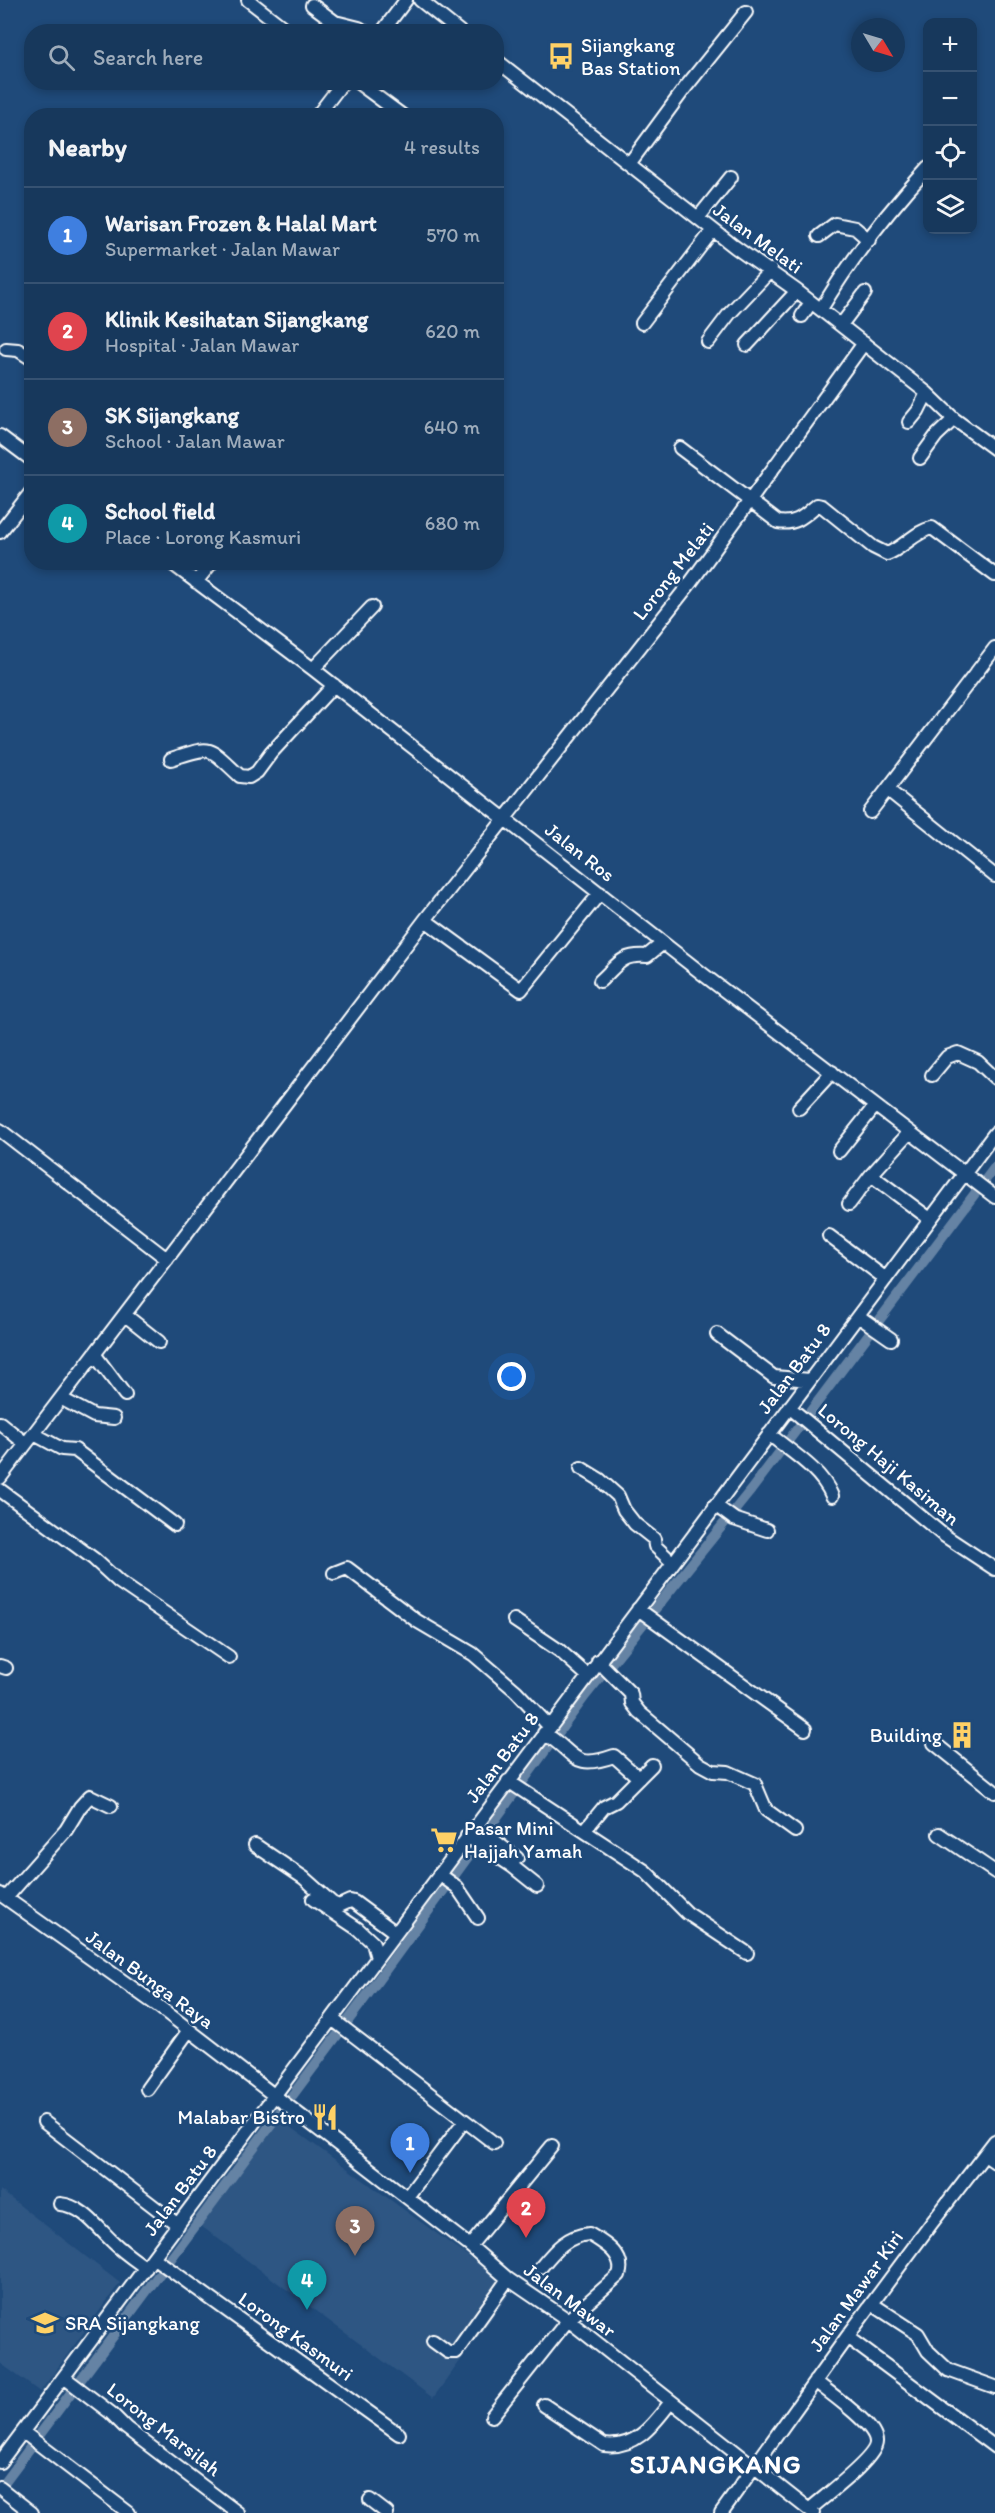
<!DOCTYPE html>
<html lang="en">
<head>
<meta charset="utf-8">
<style>
  :root { --surface:#17385c; --page:#203f62; --text:#f1f3f6; --muted:#9eacbb; --line:#365272; --accent:#ffd166 }
  body { margin:0; font-family:Itim,sans-serif; background:var(--page); color:var(--text) }
  .controls { position:absolute; right:18px; top:18px; display:grid; overflow:hidden; border-radius:12px; box-shadow:0 3px 9px #0003 }
  .controls button { width:54px; height:54px; display:grid; place-items:center; padding:0; border:0; border-bottom:2px solid var(--line); background:var(--surface); color:var(--text); font:30px sans-serif }
  .compass { position:absolute; left:851px; top:18px; width:54px; height:54px; border-radius:50%; background:var(--surface); box-shadow:0 3px 9px #0003; rotate:128deg }
  .you { position:absolute; left:512px; top:1377px; width:21px; height:21px; margin:-15px; border:4px solid #fff; border-radius:50%; background:#1a73e8; box-shadow:0 0 0 9px #1a73e833 }
  .badge { display:grid; place-items:center; width:39px; height:39px; border-radius:50%; background:var(--accent); color:#fff; font-size:20px; font-weight:700 }
  .pin { position:absolute; translate:-50% -50px; filter:drop-shadow(0 2px 3px #0008) }
  .pin::after { content:''; position:absolute; top:32px; width:21px; height:18px; background:inherit; clip-path:polygon(0 0,100% 0,50% 100%) }
  .list { margin:0; padding:0; list-style:none }
  h2 { display:flex; justify-content:space-between; align-items:center; height:78px; margin:0; padding:0 24px; font-size:26px }
  h2 small { font-size:20px; font-weight:400; color:var(--muted) }
  .list li { display:grid; grid-template-columns:39px 1fr auto; gap:18px; align-items:center; box-sizing:border-box; height:96px; padding:0 24px; border-top:2px solid var(--line) }
  .list b { display:block; font-size:22px; white-space:nowrap }
  .list p { margin:0; font-size:20px; white-space:nowrap; color:var(--muted) }
  .list em { font-size:20px; font-style:normal; color:var(--muted) }
  .icon { flex:none; width:33px; height:33px; fill:none; stroke:currentColor; stroke-width:2; stroke-linecap:round; stroke-linejoin:round }
  .map { position:relative; flex:none; width:995px; height:2513px; overflow:hidden }
  .search { position:absolute; background:var(--surface); box-shadow:0 3px 9px #0003; left:24px; top:24px; width:480px; height:66px; display:flex; align-items:center; gap:15px; box-sizing:border-box; padding:0 21px; border-radius:24px; color:var(--muted); font-size:22px }
  .panel { position:absolute; background:var(--surface); box-shadow:0 3px 9px #0003; left:24px; top:108px; width:480px; height:462px; border-radius:24px }
  .map>svg:first-child { display:block }
</style>
</head>
<body>
<div class="map">
<svg width="995" height="2513" viewBox="0 0 995 2513">
  <rect width="100%" height="100%" fill="#1f4a7a"/>
  <filter id="ink" filterUnits="userSpaceOnUse"><feTurbulence type="fractalNoise" baseFrequency=".0167" numOctaves="2"/><feDisplacementMap in="SourceGraphic" scale="12" xChannelSelector="R" yChannelSelector="G"/><feConvolveMatrix kernelMatrix="1 2 1 2 8 2 1 2 1" color-interpolation-filters="sRGB"/></filter>
  <g filter="url(#ink)">
    <!-- built -->
    <path fill="#2e5683" d="M275 2116 513 2289 433 2398 197 2223Z
      M0 2190 120 2283 40 2392 0 2363Z"/>
    <g fill="none" stroke-linecap="round" stroke-linejoin="round">
      <!-- canal -->
      <path stroke="#6583a4" stroke-width="10" d="M0 2488 368 1994 585 1696 751 1490 995 1167"/>
      <defs>
        <path id="minor" d="M248 0 289 32
          M420 0 460 32
          M312 5 335 22 359 28 365 32
          M382 32 406 0
          M496 60 735 247 797 291 927 393 954 419 995 449
          M357 82 403 116
          M317 116 343 82
          M629 164 685 88 746 12
          M698 218 731 177
          M819 236 835 224 855 228 869 240
          M821 309C851 259 888 211 928 168
          M802 316 811 302
          M642 323 713 230
          M841 325 865 293
          M708 342 730 313 771 270
          M747 345 797 291
          M6 349 18 350 32 359
          M909 422 918 411 927 393
          M0 436 32 460
          M680 448 778 522C796 525 804 516 817 505L822 506 873 547 887 554C903 548 916 531 932 528L995 575
          M920 458 936 436 954 419
          M0 532 32 491
          M170 562 313 669 704 975 995 1197
          M196 582 212 562
          M313 669 372 607
          M171 759C214 745 207 746 240 776L249 777 257 772 271 753 334 685
          M888 790 995 876
          M870 812 995 648
          M425 920 521 990 600 893
          M600 981C618 965 620 954 647 956L663 943
          M932 1075 947 1057 958 1053 978 1062 995 1078
          M799 1108 832 1072
          M0 1130 167 1259
          M839 1151 875 1106
          M871 1175 930 1219
          M849 1204 871 1175 909 1133
          M829 1236 886 1279
          M125 1315 159 1342
          M858 1316 891 1339
          M717 1334 774 1377 810 1380
          M95 1355 125 1395
          M62 1399 94 1416 114 1418
          M789 1407 942 1534 995 1569
          M0 1423 26 1444
          M34 1434 62 1449 75 1450 175 1525
          M769 1434C791 1452 821 1469 832 1496
          M581 1468 599 1479 618 1496 624 1510 635 1524 654 1539 655 1546 673 1563
          M0 1478 425 920 691 582 864 343
          M0 1490 94 1559 119 1582 229 1657
          M715 1505 734 1519 767 1530
          M334 1573 347 1568 417 1621 473 1654 516 1691 549 1726
          M638 1609 805 1729
          M514 1620 560 1651 588 1676
          M598 1661 631 1694 632 1703 639 1712 700 1764 713 1771 728 1772 755 1784 766 1810 795 1831
          M0 1666 6 1668
          M544 1733C577 1753 571 1771 614 1756L639 1778
          M934 1743 995 1792
          M508 1781 645 1871 687 1913 747 1953
          M475 1826 517 1858
          M585 1830 604 1807 616 1801 652 1765
          M939 1834 995 1872
          M467 1836 512 1866 537 1886
          M255 1845 304 1878 332 1903 339 1906 350 1901 354 1902 396 1933
          M439 1874 457 1887 478 1918
          M0 1894 158 2006 470 2246 508 2279 568 2320 813 2513
          M6 1898 66 1830 80 1807 90 1796 111 1806
          M313 1899 358 1929 373 1943 377 1958
          M332 2019 494 2143
          M147 2089 189 2030
          M44 2122 178 2225
          M985 2155 995 2162
          M407 2197 459 2128
          M60 2204C83 2206 97 2227 113 2242 123 2252 135 2260 146 2268
          M470 2246 552 2146
          M154 2258 399 2434
          M872 2304 918 2334 928 2351 948 2370 995 2387
          M847 2337 995 2447
          M433 2341 448 2352H456L508 2279
          M65 2378 111 2413 126 2428 238 2513
          M544 2405 604 2445C636 2449 653 2425 670 2403
          M492 2416 568 2320 619 2275C626 2255 604 2243 589 2234 566 2236 555 2250 541 2267
          M23 2432 129 2513
          M0 2462 995 1133
          M0 2488 32 2513
          M370 2500 387 2513
          M809 2510C822 2498 877 2458 876 2442 876 2424 829 2393 815 2381
          M721 2513 847 2337 931 2224 995 2141"/>
      </defs>
      <!-- minor casing -->
      <use href="#minor" stroke="#fff" stroke-width="16"/>
      <!-- minor -->
      <use href="#minor" stroke="#1f4a7a" stroke-width="12"/>
    </g>
  </g>
  <!-- icons -->
  <defs>
    <symbol id="bus-bare" viewBox="-9 -9 18 18"><path d="M-5-6H5V4H4V6H2V4H-2V6H-4V4H-5ZM-3.5-4V0h7V-4ZM-3.5 1.2v1.5H-2V1.2ZM2 1.2v1.5H3.5V1.2Z" fill="#ffd166" stroke="#1f4a7a" stroke-width="2.5" paint-order="stroke"/></symbol>
    <symbol id="building-bare" viewBox="-9 -9 18 18"><path d="M-4-6H4V6H1V3H-1V6H-4ZM-2.5-4.3h1.7v1.8h-1.7ZM.8-4.3h1.7v1.8H.8ZM-2.5-1h1.7V.8h-1.7ZM.8-1h1.7V.8H.8Z" fill="#ffd166" stroke="#1f4a7a" stroke-width="2.5" paint-order="stroke"/></symbol>
    <symbol id="supermarket-bare" viewBox="-9 -9 18 18"><path d="M-6-5.5h2.5l.6 2H6L4.5 2H-2.5L-4.4-4H-6ZM-1.5 3.2a1.3 1.3 0 1 0 .1 0ZM3 3.2a1.3 1.3 0 1 0 .1 0Z" fill="#ffd166" stroke="#1f4a7a" stroke-width="2.5" paint-order="stroke"/></symbol>
    <symbol id="restaurant-bare" viewBox="-9 -9 18 18"><path d="M-5-6h1v4h1v-4h1v4h1v-4h1v5L-1.5 .5V6h-2V.5L-5-1ZM5-6V6H3V1.5H1.5Q1.5-4 5-6Z" fill="#ffd166" stroke="#1f4a7a" stroke-width="2.5" paint-order="stroke"/></symbol>
    <symbol id="school-bare" viewBox="-9 -9 18 18"><path d="M0-5L7-2L0 1L-7-2ZM-4 1L0 2.5L4 1V4Q0 6-4 4Z" fill="#ffd166" stroke="#1f4a7a" stroke-width="2.5" paint-order="stroke"/></symbol>
  </defs>
  <g fill-rule="evenodd">
    <use href="#bus-bare" x="542" y="37" width="38" height="38"/>
    <use href="#building-bare" x="943" y="1716" width="38" height="38"/>
    <use href="#supermarket-bare" x="425" y="1821" width="38" height="38"/>
    <use href="#restaurant-bare" x="306" y="2098" width="38" height="38"/>
    <use href="#school-bare" x="26" y="2304" width="38" height="38"/>
  </g>
  <g text-anchor="middle" dominant-baseline="central" stroke-width="5" stroke-linejoin="round" paint-order="stroke">
    <!-- poi labels -->
    <g font-size="20" fill="#fff" stroke="#1f4a7a" text-anchor="start">
      <text x="581" y="45">Sijangkang<tspan x="581" dy="23">Bas Station</tspan></text>
      <text x="942" y="1735" text-anchor="end">Building</text>
      <text x="464" y="1828">Pasar Mini<tspan x="464" dy="23">Hajjah Yamah</tspan></text>
      <text x="305" y="2117" text-anchor="end">Malabar Bistro</text>
      <text x="65" y="2323">SRA Sijangkang</text>
    </g>
    <!-- street labels -->
    <g font-size="20" fill="#fff" stroke="#1f4a7a">
      <text transform="translate(758 238) rotate(36)">Jalan Melati</text>
      <text transform="translate(673 571) rotate(-52)">Lorong Melati</text>
      <text transform="translate(580 852) rotate(38)">Jalan Ros</text>
      <text transform="translate(794 1368) rotate(-53)">Jalan Batu 8</text>
      <text transform="translate(889 1464) rotate(40)">Lorong Haji Kasiman</text>
      <text transform="translate(502 1757) rotate(-53)">Jalan Batu 8</text>
      <text transform="translate(150 1979) rotate(36)">Jalan Bunga Raya</text>
      <text transform="translate(180 2190) rotate(-53)">Jalan Batu 8</text>
      <text transform="translate(856 2291) rotate(-54)">Jalan Mawar Kiri</text>
      <text transform="translate(570 2300) rotate(37)">Jalan Mawar</text>
      <text transform="translate(296 2336) rotate(36)">Lorong Kasmuri</text>
      <text transform="translate(164 2429) rotate(38)">Lorong Marsilah</text>
    </g>
    <!-- district labels -->
    <g font-size="26" font-weight="bold" letter-spacing="1.5" fill="#fff" stroke="#1f4a7a">
      <text x="716" y="2464">SIJANGKANG</text>
    </g>
  </g>
</svg>
<div class="controls">
<button>+</button>
<button>−</button>
<button><svg class="icon" aria-label="locate" viewBox="0 0 24 24"><circle cx="12" cy="12" r="6"/><path d="M12 2v4M12 18v4M2 12h4M18 12h4"/></svg></button>
<button><svg class="icon" aria-label="layers" viewBox="0 0 24 24"><path d="M12 4l9 5-9 5-9-5zM3 14l9 5 9-5"/></svg></button>
</div>
<svg class="compass" viewBox="-18 -18 36 36"><path d="M0-13l5 13h-10z" fill="#e53935"/><path d="M0 13l5-13h-10z" fill="#9eacbb"/></svg>
<div class="you"></div>
<div class="pin badge" style="left:410px;top:2173px;background:#3f7fe0">1</div>
<div class="pin badge" style="left:526px;top:2238px;background:#e0444e">2</div>
<div class="pin badge" style="left:355px;top:2256px;background:#8d6e63">3</div>
<div class="pin badge" style="left:307px;top:2310px;background:#0f9aa8">4</div>
<div class="search"><svg class="icon" aria-label="search" viewBox="0 0 24 24"><circle cx="10" cy="10" r="6"/><path d="M15 15l6 6"/></svg>Search here</div>
<section class="panel">
<h2>Nearby<small>4 results</small></h2>
<ul class="list">
<li><span class="badge" style="background:#3f7fe0">1</span><div><b>Warisan Frozen &amp; Halal Mart</b><p>Supermarket · Jalan Mawar</p></div><em>570 m</em></li>
<li><span class="badge" style="background:#e0444e">2</span><div><b>Klinik Kesihatan Sijangkang</b><p>Hospital · Jalan Mawar</p></div><em>620 m</em></li>
<li><span class="badge" style="background:#8d6e63">3</span><div><b>SK Sijangkang</b><p>School · Jalan Mawar</p></div><em>640 m</em></li>
<li><span class="badge" style="background:#0f9aa8">4</span><div><b>School field</b><p>Place · Lorong Kasmuri</p></div><em>680 m</em></li>
</ul>
</section>
</div>
</body>
</html>
